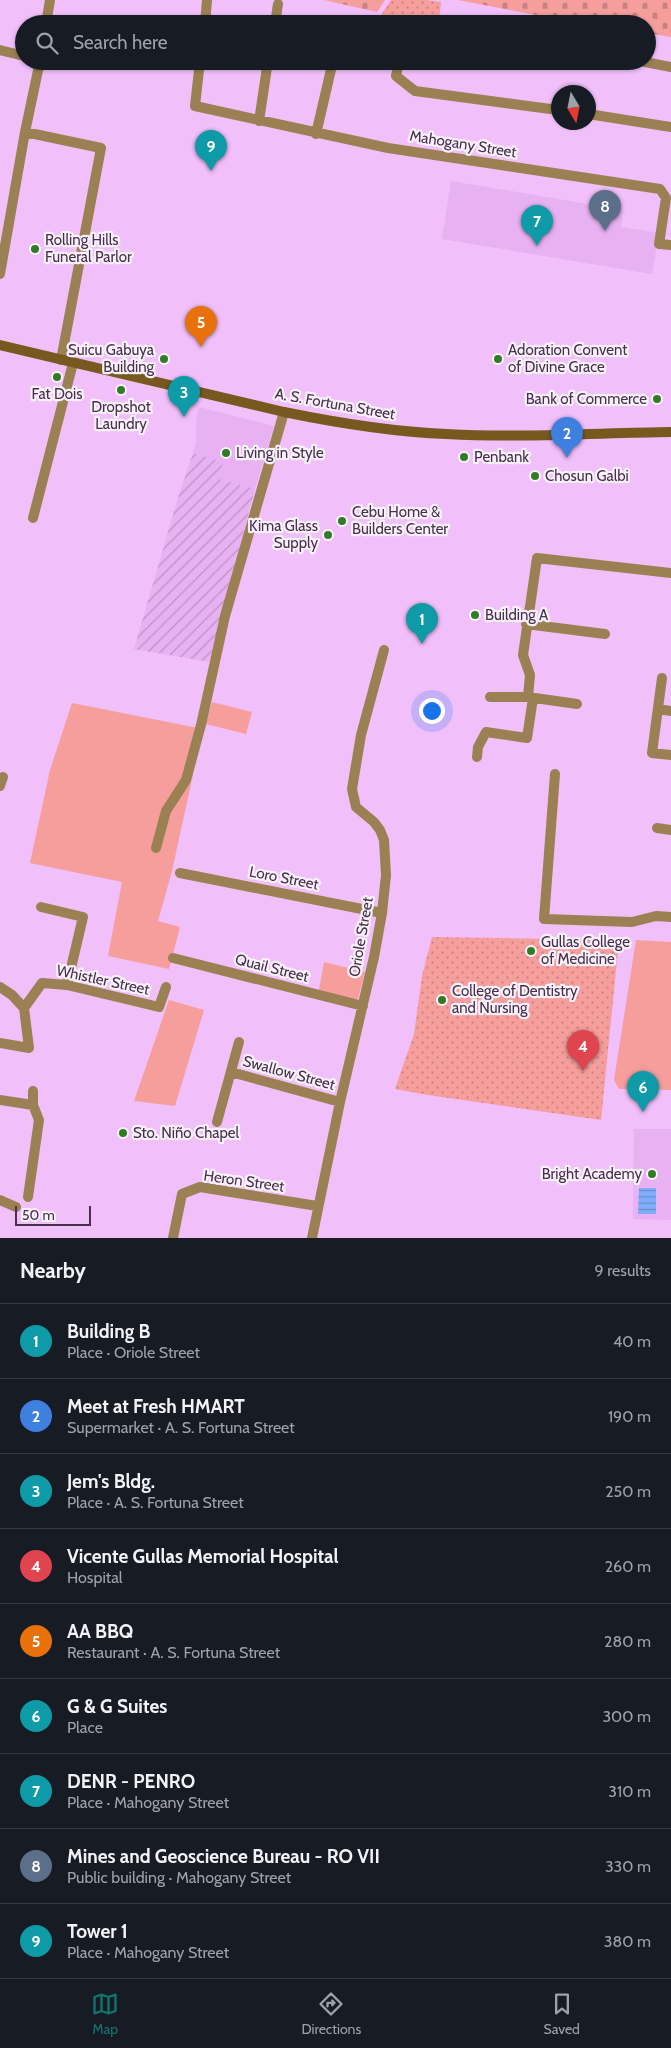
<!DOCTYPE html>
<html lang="en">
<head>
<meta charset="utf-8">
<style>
  :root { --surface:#171b24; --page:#20242c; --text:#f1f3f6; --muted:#9ea1a6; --line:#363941; --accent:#0f766e }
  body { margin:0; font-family:Cabin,sans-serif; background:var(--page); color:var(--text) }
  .compass { position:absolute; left:551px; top:85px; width:45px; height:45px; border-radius:50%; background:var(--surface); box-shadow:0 1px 4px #0004; rotate:170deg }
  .scale { position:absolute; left:15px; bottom:12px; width:76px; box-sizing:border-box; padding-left:5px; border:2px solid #453148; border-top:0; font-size:14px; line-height:18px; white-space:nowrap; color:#453148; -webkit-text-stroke:4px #fbf1fd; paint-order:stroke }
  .you { position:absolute; left:431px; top:710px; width:18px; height:18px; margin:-12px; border:4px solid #fff; border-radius:50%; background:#1a73e8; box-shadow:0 0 0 8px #1a73e833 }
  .badge { display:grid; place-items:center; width:32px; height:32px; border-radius:50%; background:var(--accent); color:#fff; font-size:16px; font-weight:700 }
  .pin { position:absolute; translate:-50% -41px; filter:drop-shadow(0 1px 2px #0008) }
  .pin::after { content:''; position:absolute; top:26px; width:18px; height:15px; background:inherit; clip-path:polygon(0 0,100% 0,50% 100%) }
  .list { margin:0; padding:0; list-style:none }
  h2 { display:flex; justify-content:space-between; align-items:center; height:65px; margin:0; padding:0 20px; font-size:21px }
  h2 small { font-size:16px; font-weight:400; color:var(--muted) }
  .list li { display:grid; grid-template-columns:32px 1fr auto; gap:15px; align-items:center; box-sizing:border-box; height:75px; padding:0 20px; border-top:1px solid var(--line) }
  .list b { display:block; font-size:19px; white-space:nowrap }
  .list p { margin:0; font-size:16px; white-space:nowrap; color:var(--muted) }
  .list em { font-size:16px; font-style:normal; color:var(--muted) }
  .icon { flex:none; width:28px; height:28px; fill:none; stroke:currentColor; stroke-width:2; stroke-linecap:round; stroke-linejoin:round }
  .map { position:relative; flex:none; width:671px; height:1238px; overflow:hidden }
  .search { position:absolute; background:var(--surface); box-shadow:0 1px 4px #0004; left:15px; right:15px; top:15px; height:55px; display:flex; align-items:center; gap:12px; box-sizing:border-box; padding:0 18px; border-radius:28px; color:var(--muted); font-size:19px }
  .sheet { height:740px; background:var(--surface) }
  nav { display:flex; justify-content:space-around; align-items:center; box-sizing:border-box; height:70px; border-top:1px solid var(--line); background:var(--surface); font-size:14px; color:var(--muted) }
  nav a { display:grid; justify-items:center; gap:2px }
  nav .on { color:var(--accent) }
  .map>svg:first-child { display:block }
</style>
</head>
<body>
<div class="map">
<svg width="671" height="1238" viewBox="0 0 671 1238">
  <defs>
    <pattern id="industrial-furrows" width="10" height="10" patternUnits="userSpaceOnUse" patternTransform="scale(1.25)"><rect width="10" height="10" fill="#e8b1f2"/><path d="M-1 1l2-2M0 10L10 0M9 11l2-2" fill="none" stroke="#be91c6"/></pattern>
    <pattern id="cemetery-stones" width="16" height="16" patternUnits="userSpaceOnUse" patternTransform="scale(1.25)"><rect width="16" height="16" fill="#f59e9c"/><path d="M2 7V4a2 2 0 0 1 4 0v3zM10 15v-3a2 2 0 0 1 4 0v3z" fill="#c88181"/></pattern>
    <pattern id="park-dots" width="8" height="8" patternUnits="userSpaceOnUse" patternTransform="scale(1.25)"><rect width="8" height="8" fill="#f59e9c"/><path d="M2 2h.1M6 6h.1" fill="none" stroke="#c88181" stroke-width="1.8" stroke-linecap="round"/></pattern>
    <pattern id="water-rules" width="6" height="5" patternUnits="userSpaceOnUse" patternTransform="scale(1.25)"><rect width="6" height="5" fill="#80adfb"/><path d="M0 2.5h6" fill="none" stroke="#6b8dcd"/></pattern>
  </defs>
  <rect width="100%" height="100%" fill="#f1bffa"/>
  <!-- built -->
  <path fill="#e8b1f2" d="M451 181 623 210 621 227 659 233 652 274 442 239Z
    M199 407 274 426 255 489 219 479 223 462 193 453 196 441V421Z
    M634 1129H671V1220L633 1219Z"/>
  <!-- industrial -->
  <path fill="url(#industrial-furrows)" d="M193 453 223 462 219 479 255 489 209 662 134 649 177 501Z"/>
  <!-- green -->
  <path fill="#f59e9c" d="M212 702 252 712 246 734 206 724Z
    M72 703 203 729 172 871 158 921 180 927 169 969 108 956 122 882 30 863 50 770Z
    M636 940 671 942V1090L619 1089 614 1080Z
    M324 962 365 972 358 999 354 1000 319 990Z
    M169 1000 204 1010 175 1106 134 1101Z"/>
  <!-- cemetery -->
  <path fill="url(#cemetery-stones)" d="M324 0H385L377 12Z
    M458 0H671V37L647 33V24H582Z"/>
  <!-- park -->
  <path fill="url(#park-dots)" d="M391 0H426L441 2 439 22 415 19C402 28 394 22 380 17Z
    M432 937 619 940 601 1120 428 1095 395 1089 414 1034 422 976Z"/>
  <!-- water -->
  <path fill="url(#water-rules)" d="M639 1188H656V1214H638Z"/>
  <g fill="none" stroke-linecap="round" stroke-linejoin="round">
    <!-- street -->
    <path stroke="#9a8053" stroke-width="10" d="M46 24 50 0
      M205 24 207 0
      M275 24 278 4
      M416 24H420
      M0 50 24 56
      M200 61 195 106 388 148 660 189 666 198 659 244 671 245
      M399 61 396 76 415 91 558 110
      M640 61 671 67
      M588 114 671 127
      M259 121 268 61
      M25 132 101 148 61 360
      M316 134 333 61
      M0 274 25 132 40 61
      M33 518 73 363
      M526 624 605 634
      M662 678 652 753 671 755
      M490 697H528L577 704
      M528 697 530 675 523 655 537 558 671 573
      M658 709 671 711
      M477 757 478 747 486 732 527 738 533 698
      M555 774 544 919 632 922 656 916 671 917
      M0 786 3 777
      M657 828 671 830
      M156 848 166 811 186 780 201 725 225 616 284 412
      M180 873 382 913
      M41 907 83 917 67 985
      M173 958 363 1006
      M0 987 12 995 24 1008 29 1048 0 1043
      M24 1008 42 983 67 985 159 1007 166 987
      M231 1072 340 1102
      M0 1100 33 1105 39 1120 28 1197
      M33 1105V1091
      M217 1122 239 1042
      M0 1200 16 1207
      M173 1238 182 1194 200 1187 317 1206
      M312 1238 340 1102 374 957 382 913 386 875 384 840 380 830 374 822 356 807 352 789 361 735 384 650"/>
    <!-- secondary -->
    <path stroke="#77591f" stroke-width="10" d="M0 345 284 412C338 423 392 432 446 434 521 438 596 433 671 432"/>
  </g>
  <!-- markers -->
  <g fill="#317c24" stroke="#fbf1fd" stroke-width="2">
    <circle cx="35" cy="249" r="5"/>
    <circle cx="164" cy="359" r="5"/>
    <circle cx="498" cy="359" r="5"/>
    <circle cx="57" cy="377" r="5"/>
    <circle cx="121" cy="390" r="5"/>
    <circle cx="657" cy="399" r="5"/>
    <circle cx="226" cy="453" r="5"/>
    <circle cx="464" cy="457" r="5"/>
    <circle cx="535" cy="476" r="5"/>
    <circle cx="342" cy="521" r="5"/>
    <circle cx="328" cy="535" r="5"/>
    <circle cx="475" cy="615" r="5"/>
    <circle cx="531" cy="951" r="5"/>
    <circle cx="442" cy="1000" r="5"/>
    <circle cx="123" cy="1133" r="5"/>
    <circle cx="652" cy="1174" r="5"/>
  </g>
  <g text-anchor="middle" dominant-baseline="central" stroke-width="4.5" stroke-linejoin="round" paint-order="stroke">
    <!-- street labels -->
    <g font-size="15" fill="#453148" stroke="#fbf1fd">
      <text transform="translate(463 144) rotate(9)">Mahogany Street</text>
      <text transform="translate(335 404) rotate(10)">A. S. Fortuna Street</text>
      <text transform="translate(284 878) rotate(11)">Loro Street</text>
      <text transform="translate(361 937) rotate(-80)">Oriole Street</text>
      <text transform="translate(272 968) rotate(14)">Quail Street</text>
      <text transform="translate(103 980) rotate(12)">Whistler Street</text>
      <text transform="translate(289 1073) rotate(15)">Swallow Street</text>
      <text transform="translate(244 1181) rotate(8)">Heron Street</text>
    </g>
    <!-- poi labels -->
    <g font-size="15" fill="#453148" stroke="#fbf1fd" text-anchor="start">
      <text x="45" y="240">Rolling Hills<tspan x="45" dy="17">Funeral Parlor</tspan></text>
      <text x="154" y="350" text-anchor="end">Suicu Gabuya<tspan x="154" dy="17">Building</tspan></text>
      <text x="508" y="350">Adoration Convent<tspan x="508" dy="17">of Divine Grace</tspan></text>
      <text x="57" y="394" text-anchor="middle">Fat Dois</text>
      <text x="647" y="399" text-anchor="end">Bank of Commerce</text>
      <text x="121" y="407" text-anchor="middle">Dropshot<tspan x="121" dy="17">Laundry</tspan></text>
      <text x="236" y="453">Living in Style</text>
      <text x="474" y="457">Penbank</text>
      <text x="545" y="476">Chosun Galbi</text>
      <text x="352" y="512">Cebu Home &amp;<tspan x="352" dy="17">Builders Center</tspan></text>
      <text x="318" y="526" text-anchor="end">Kima Glass<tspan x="318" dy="17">Supply</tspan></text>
      <text x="485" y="615">Building A</text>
      <text x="541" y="942">Gullas College<tspan x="541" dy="17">of Medicine</tspan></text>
      <text x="452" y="991">College of Dentistry<tspan x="452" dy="17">and Nursing</tspan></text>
      <text x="133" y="1133">Sto. Niño Chapel</text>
      <text x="642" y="1174" text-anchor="end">Bright Academy</text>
    </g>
  </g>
</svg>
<svg class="compass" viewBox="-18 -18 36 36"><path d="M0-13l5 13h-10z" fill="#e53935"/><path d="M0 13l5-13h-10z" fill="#9ea1a6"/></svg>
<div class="scale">50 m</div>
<div class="you"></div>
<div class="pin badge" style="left:422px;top:644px;background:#0f9aa8">1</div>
<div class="pin badge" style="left:567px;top:458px;background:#3f7fe0">2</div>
<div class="pin badge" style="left:184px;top:417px;background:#0f9aa8">3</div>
<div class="pin badge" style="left:583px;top:1071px;background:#e0444e">4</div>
<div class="pin badge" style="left:201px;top:347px;background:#e8710a">5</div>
<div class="pin badge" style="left:643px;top:1112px;background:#0f9aa8">6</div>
<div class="pin badge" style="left:537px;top:246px;background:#0f9aa8">7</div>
<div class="pin badge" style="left:605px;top:231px;background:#5c6f8a">8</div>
<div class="pin badge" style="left:211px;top:171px;background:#0f9aa8">9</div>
<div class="search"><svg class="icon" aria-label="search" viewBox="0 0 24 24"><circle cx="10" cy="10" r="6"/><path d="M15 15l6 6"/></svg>Search here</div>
</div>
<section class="sheet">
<h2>Nearby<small>9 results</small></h2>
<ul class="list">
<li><span class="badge" style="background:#0f9aa8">1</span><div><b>Building B</b><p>Place · Oriole Street</p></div><em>40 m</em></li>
<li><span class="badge" style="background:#3f7fe0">2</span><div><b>Meet at Fresh HMART</b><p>Supermarket · A. S. Fortuna Street</p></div><em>190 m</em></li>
<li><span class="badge" style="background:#0f9aa8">3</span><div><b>Jem's Bldg.</b><p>Place · A. S. Fortuna Street</p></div><em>250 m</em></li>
<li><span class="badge" style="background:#e0444e">4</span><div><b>Vicente Gullas Memorial Hospital</b><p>Hospital</p></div><em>260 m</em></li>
<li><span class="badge" style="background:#e8710a">5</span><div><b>AA BBQ</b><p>Restaurant · A. S. Fortuna Street</p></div><em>280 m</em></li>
<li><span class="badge" style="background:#0f9aa8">6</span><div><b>G &amp; G Suites</b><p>Place</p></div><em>300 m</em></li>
<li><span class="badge" style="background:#0f9aa8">7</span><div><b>DENR - PENRO</b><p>Place · Mahogany Street</p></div><em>310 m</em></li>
<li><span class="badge" style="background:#5c6f8a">8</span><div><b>Mines and Geoscience Bureau - RO VII</b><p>Public building · Mahogany Street</p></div><em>330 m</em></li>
<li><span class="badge" style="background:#0f9aa8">9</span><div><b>Tower 1</b><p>Place · Mahogany Street</p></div><em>380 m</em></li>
</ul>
</section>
<nav>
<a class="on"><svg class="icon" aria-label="map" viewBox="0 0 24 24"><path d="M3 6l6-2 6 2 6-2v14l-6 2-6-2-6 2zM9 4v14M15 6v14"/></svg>Map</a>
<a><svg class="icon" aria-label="directions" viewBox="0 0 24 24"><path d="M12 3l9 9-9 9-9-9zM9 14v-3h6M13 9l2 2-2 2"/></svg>Directions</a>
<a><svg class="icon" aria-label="saved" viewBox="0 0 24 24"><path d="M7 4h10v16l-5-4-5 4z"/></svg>Saved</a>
</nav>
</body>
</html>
